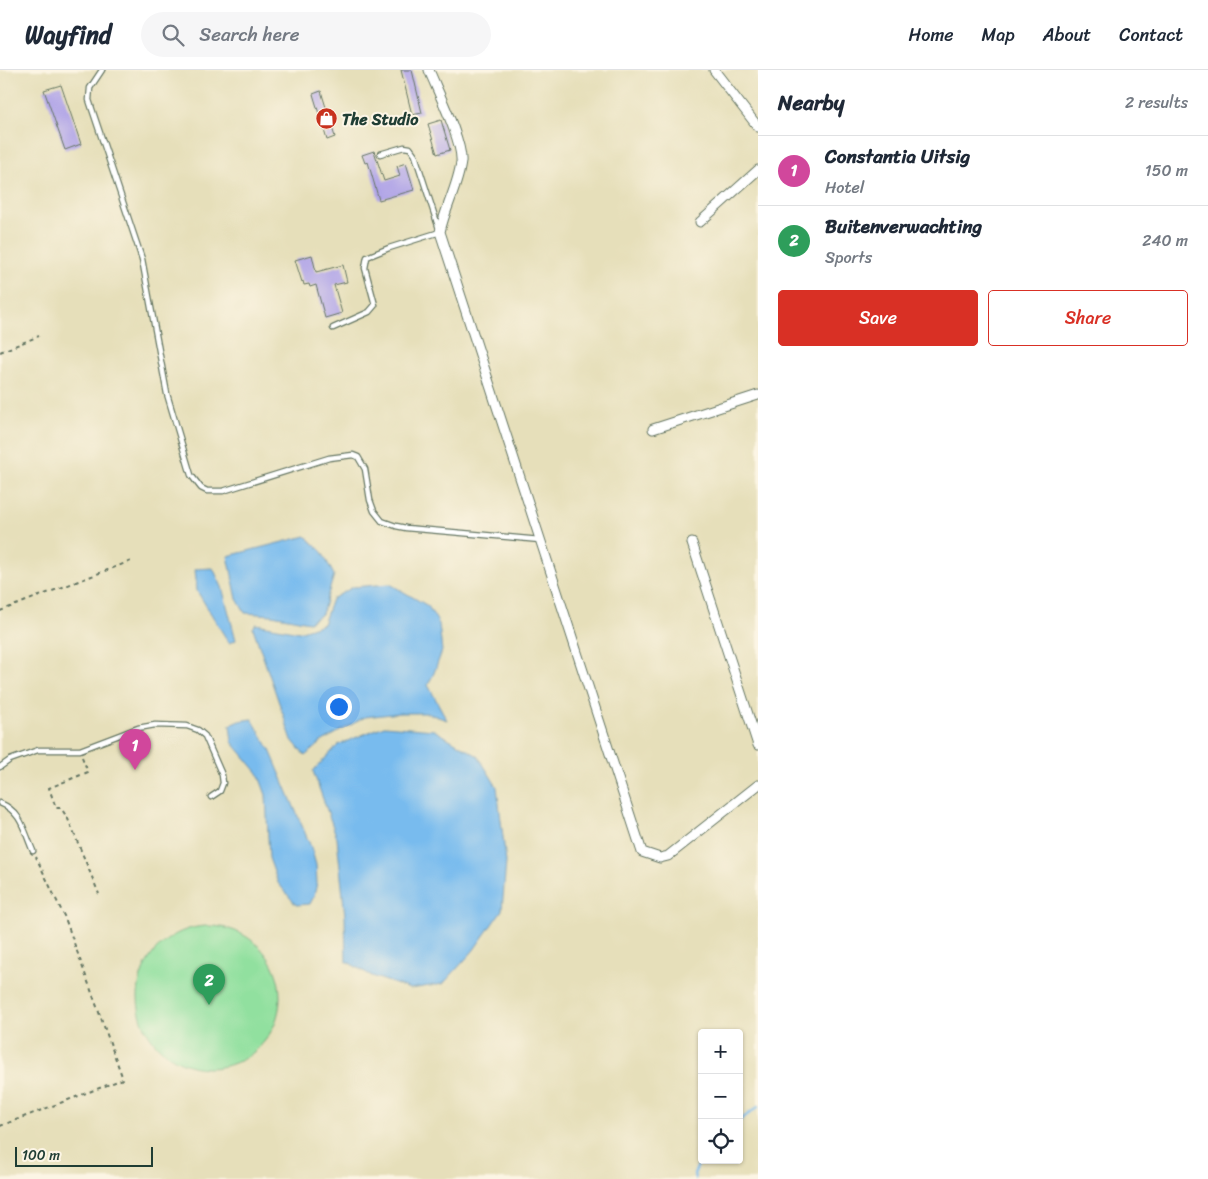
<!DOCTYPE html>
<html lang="en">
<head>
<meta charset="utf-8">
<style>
  :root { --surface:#fff; --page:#f6f6f7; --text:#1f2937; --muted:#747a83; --line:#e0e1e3; --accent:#d93025 }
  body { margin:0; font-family:Sriracha,sans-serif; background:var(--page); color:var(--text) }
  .controls { position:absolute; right:15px; bottom:15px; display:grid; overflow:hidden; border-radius:5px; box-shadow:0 1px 4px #0004 }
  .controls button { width:45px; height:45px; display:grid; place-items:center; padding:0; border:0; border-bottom:1px solid var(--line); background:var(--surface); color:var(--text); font:25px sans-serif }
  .scale { position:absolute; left:15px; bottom:12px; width:138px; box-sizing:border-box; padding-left:5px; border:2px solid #1f3d34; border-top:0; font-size:14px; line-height:18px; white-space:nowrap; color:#1f3d34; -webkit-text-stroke:4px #fcf5e5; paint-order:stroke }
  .you { position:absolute; left:338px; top:636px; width:18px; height:18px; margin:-12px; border:4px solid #fff; border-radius:50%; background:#1a73e8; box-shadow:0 0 0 8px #1a73e833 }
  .badge { display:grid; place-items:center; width:32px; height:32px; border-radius:50%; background:var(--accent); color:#fff; font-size:16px; font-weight:700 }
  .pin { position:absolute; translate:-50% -41px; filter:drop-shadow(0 1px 2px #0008) }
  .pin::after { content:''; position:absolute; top:26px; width:18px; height:15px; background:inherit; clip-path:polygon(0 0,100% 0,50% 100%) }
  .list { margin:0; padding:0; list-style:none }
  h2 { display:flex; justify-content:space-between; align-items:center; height:65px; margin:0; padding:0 20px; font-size:21px }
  h2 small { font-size:16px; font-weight:400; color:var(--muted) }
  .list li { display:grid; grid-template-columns:32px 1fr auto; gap:15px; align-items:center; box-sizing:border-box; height:70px; padding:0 20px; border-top:1px solid var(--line) }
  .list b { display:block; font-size:19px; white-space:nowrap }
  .list p { margin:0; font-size:16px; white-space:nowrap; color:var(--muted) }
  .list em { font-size:16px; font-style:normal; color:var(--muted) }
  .actions { display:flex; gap:10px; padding:15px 20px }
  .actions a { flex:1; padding:11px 0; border:1px solid var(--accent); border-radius:5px; text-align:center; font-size:18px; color:var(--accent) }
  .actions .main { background:var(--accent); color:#fff }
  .icon { flex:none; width:28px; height:28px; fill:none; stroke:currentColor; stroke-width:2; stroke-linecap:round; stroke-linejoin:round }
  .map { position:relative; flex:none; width:758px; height:1109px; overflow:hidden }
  header { display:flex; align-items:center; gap:30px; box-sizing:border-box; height:70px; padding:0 25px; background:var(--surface); border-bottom:1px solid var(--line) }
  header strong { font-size:24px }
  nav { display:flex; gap:28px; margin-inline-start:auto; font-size:18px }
  .search { width:350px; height:45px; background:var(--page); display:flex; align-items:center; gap:12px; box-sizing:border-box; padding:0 18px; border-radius:28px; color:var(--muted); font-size:19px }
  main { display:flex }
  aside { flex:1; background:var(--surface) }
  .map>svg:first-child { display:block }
</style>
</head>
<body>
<header>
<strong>Wayfind</strong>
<div class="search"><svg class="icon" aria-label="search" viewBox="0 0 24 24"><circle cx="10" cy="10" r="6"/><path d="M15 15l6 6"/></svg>Search here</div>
<nav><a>Home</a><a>Map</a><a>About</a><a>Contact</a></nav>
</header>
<main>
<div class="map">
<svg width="758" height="1109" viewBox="0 0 758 1109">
  <rect width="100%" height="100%" fill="#fcf5e5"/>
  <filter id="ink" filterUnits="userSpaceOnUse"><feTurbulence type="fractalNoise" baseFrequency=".02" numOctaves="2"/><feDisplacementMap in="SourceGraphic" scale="10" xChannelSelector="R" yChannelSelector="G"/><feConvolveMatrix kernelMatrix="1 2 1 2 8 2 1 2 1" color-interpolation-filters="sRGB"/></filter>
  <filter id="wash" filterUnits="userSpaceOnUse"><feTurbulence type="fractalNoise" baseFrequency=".0096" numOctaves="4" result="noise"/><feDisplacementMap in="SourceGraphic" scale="20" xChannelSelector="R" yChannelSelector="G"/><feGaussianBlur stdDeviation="1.12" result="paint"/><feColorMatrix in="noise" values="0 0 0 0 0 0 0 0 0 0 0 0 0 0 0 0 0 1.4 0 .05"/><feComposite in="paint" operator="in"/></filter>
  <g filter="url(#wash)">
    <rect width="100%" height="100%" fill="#e6dfba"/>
    <!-- green -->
    <path fill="#91e09f" stroke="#588e6a" d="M138 927a71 71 0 1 1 142 0a71 71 0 1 1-142 0Z"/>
    <!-- water -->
    <path fill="#78bbee" stroke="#4c7c91" d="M306 466 322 482 334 505 322 544 309 552 272 545 245 543 237 529 228 486Z
      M213 498 222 517 236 570 229 573 197 521 195 499Z
      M390 514 428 536 439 554 442 581 434 603 428 615 447 650 426 643H400L365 647 321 672 305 686 292 670 253 558 256 554 299 562 323 554 332 529 353 517Z
      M252 649 270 680 311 777 316 795 317 813 314 826 310 834 296 835 278 813 269 788 266 725 258 703 232 672 230 655 239 651Z
      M384 656 434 660 478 686 497 717 506 792 502 840 473 881 443 914 410 919 372 906 346 891 345 846 337 768 313 701 338 675Z"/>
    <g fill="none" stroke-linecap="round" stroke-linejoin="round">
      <!-- stream -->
      <path stroke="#78bbee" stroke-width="2.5" d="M739 1051 758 1037
        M695 1109 694 1104 702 1087"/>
    </g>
    <g id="blocks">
      <!-- building -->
      <path fill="#b1a5e7" d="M401 0H412L422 43 412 45Z
        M61 15 81 74 65 80 44 20Z
        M321 21 335 67 327 70 313 24Z
        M441 50 450 80 437 84 428 54Z
        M374 81 384 111 400 106 397 96 406 93 414 120 379 130 368 92 365 93 362 85Z
        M312 185 316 202 343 195 347 212 334 215 342 243 325 248 316 215 310 217 309 214 304 215 303 211 302 212 295 190Z"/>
    </g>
  </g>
  <g filter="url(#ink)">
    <use href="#blocks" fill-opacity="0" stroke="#657663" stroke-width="1"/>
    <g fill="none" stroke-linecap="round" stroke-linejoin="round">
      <defs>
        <path id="service" d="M102 0 90 18 89 30 142 189 167 324 191 405 201 418 207 421H223L329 388 353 385 358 387 365 399 370 430 374 441 382 451 396 456 406 458 540 470
          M333 258 369 242 375 235 365 198 367 187 389 178 440 162 415 85 410 78 404 77 380 84
          M0 697 10 690 38 680H80L138 658 155 655 187 656 198 660 205 666 222 705 223 713 220 721 211 727
          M0 733C22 742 24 761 33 781"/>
        <path id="minor" d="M429 0C437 20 463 72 461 92 458 116 445 138 440 162L642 782 660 788 668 786 758 715
          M714 0 758 57
          M700 152 758 100
          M653 359 758 325
          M692 473 758 675"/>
      </defs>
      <!-- service casing -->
      <use href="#service" stroke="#657663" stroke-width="7"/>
      <!-- minor casing -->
      <use href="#minor" stroke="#657663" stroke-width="11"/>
      <!-- path -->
      <path stroke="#657663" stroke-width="2" stroke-dasharray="4 4" stroke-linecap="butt" d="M0 282 39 266
        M0 541 131 491
        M82 687 88 702 49 718 56 738H61L68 749 99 824
        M0 1056 123 1009 65 848 36 787"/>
      <!-- service -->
      <use href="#service" stroke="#fff" stroke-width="4.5"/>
      <!-- minor -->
      <use href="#minor" stroke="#fff" stroke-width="9"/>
    </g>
  </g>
  <!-- icons -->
  <defs>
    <symbol id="shop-disc" viewBox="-11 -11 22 22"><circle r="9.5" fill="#c8321e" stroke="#fcf5e5"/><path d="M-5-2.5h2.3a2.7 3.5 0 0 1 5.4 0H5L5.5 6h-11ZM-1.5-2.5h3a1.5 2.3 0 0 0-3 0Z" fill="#fff"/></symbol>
  </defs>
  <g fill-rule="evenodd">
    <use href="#shop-disc" x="314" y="36" width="25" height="25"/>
  </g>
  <g text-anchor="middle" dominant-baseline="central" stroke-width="4" stroke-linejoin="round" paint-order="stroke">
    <!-- poi labels -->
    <g font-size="16" font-weight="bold" fill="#1f3d34" stroke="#fcf5e5" text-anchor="start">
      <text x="342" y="49">The Studio</text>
    </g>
  </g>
</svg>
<div class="controls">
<button>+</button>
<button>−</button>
<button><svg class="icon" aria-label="locate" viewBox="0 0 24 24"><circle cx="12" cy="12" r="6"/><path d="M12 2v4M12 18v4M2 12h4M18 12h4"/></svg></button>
</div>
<div class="scale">100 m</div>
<div class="you"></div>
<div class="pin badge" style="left:135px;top:700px;background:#d1479c">1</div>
<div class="pin badge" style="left:209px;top:935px;background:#2e9e5b">2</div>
</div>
<aside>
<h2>Nearby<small>2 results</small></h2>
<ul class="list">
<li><span class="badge" style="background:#d1479c">1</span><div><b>Constantia Uitsig</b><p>Hotel</p></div><em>150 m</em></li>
<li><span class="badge" style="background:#2e9e5b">2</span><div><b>Buitenverwachting</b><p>Sports</p></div><em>240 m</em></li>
</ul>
<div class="actions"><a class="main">Save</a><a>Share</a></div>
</aside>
</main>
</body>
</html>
